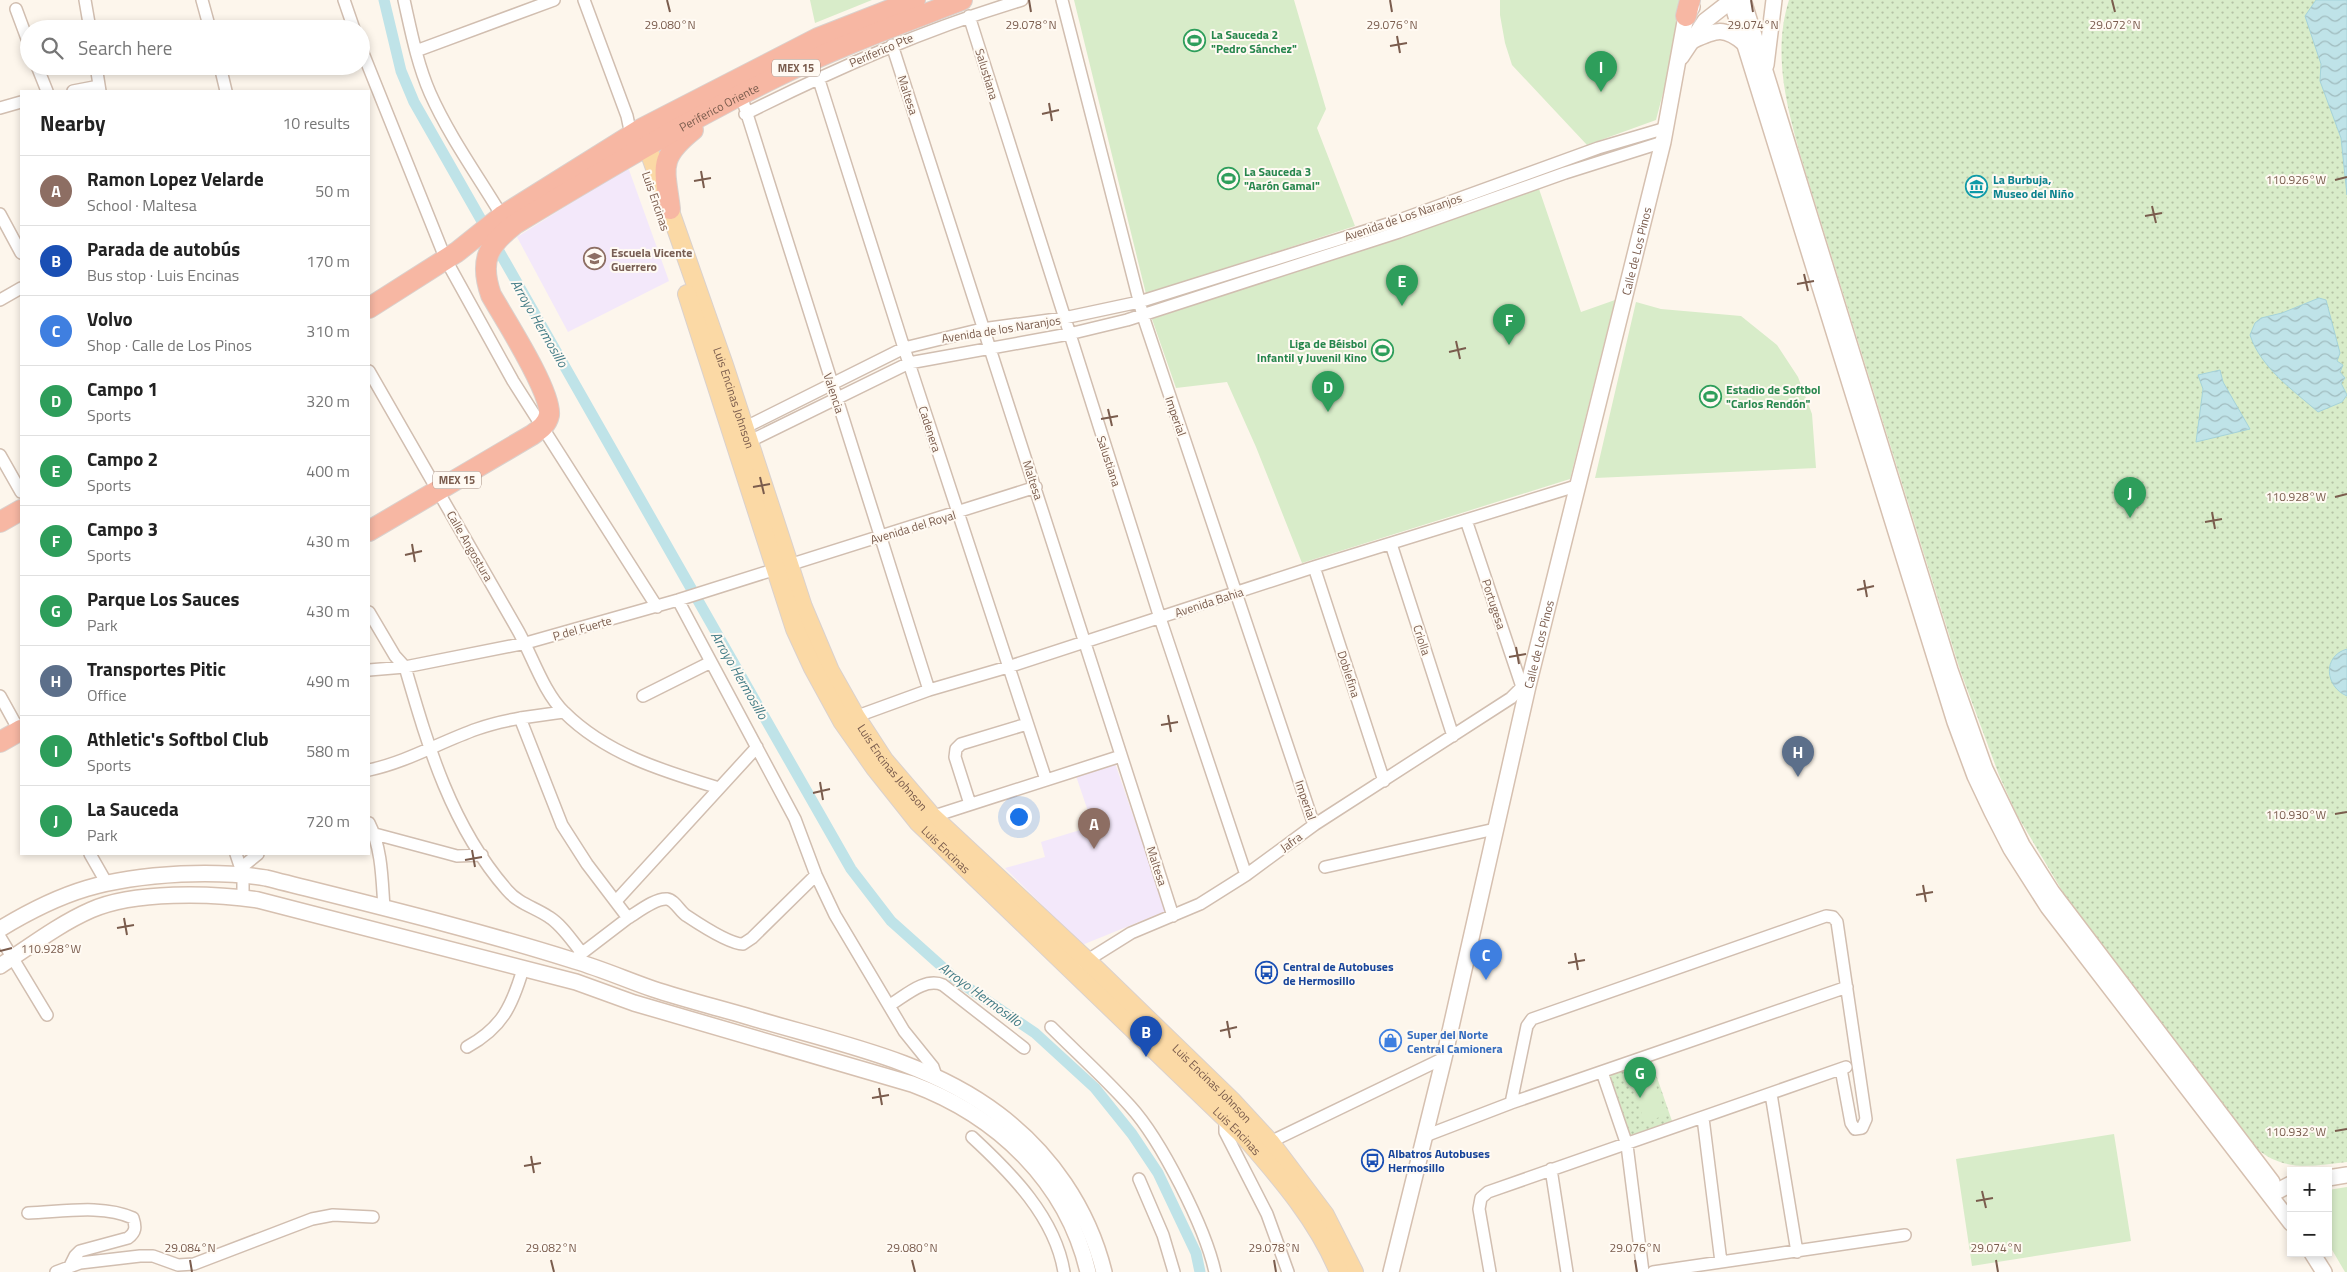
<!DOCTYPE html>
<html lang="en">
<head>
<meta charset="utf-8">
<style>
  :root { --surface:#fff; --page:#f6f6f6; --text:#222; --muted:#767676; --line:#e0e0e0; --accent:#0b8043 }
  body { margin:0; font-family:"Titillium Web",sans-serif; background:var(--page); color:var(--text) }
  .controls { position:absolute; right:15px; bottom:15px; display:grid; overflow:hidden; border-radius:0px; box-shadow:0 2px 8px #0003 }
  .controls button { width:45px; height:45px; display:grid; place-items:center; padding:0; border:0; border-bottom:1px solid var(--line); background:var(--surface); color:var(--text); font:25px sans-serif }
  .you { position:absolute; left:1018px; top:816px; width:18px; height:18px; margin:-12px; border:4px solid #fff; border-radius:50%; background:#1a73e8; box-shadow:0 0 0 8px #1a73e833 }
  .badge { display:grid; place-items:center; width:32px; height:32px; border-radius:50%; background:var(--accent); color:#fff; font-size:16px; font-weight:700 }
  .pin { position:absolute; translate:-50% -41px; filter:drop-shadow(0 1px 2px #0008) }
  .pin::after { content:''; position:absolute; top:26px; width:18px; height:15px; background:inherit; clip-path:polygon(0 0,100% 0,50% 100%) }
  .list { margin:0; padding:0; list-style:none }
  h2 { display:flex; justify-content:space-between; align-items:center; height:65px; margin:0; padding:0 20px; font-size:21px }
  h2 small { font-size:16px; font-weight:400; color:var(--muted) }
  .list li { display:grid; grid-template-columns:32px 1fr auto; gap:15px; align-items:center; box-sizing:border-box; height:70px; padding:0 20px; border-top:1px solid var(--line) }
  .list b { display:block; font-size:19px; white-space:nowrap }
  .list p { margin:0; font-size:16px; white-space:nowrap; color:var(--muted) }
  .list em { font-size:16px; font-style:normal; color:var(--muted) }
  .icon { flex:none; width:28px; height:28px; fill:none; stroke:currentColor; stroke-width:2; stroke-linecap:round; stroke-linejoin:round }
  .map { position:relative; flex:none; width:2347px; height:1272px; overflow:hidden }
  .search { position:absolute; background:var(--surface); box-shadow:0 2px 8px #0003; left:20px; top:20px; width:350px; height:55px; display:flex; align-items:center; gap:12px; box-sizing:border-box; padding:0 18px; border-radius:28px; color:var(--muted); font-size:19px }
  .panel { position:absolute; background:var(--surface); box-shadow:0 2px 8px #0003; left:20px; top:90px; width:350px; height:765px; border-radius:0px }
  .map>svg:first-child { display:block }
</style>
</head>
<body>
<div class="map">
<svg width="2347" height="1272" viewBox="0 0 2347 1272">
  <defs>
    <pattern id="grass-dots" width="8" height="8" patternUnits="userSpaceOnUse" patternTransform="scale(1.25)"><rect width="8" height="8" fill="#d8ecc9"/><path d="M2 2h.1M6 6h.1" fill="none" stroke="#b4c2a5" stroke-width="1.8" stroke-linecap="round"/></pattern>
    <pattern id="water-waves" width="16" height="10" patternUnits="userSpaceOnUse" patternTransform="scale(1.25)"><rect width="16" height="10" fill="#bfe3e8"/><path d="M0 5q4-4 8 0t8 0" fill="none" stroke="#a0bbbe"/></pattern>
  </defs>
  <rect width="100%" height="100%" fill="#fdf6ec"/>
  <!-- education -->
  <path fill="#f3e8fa" d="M628 167 669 281 568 332 517 237Z
    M1115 763 1166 911 1082 945 1005 868 1045 857 1041 842 1093 826 1076 776Z"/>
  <!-- grass -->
  <path fill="url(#grass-dots)" d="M1789 0H2347V1162C2313 1166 2285 1172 2257 1149L2064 894 2017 815 1999 775 1960 670 1808 180C1791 122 1770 60 1789 0Z
    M1650 1057 1673 1124 1629 1139 1607 1072Z"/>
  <!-- garden -->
  <path fill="#d8ecc9" d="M810 0H872L815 23Z
    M1074 0H1294L1326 109 1317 128 1355 226 1146 294Z
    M1500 0H1687L1656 120 1587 145 1512 65 1505 43 1500 15Z
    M1539 189 1581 312 1615 300 1570 479 1302 563 1256 447 1227 382 1176 388 1152 319Z
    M1636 302 1661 309 1741 316 1777 345 1798 377 1812 414 1816 468 1595 478Z
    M1652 1074 1666 1115 1645 1122 1630 1082Z
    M2114 1134 2131 1241 1972 1266 1956 1159Z
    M2347 1187V1272H2345L2328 1243V1190Z"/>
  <!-- water -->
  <path fill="url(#water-waves)" stroke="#a5d3da" d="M2316 0H2347V195L2341 138 2320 81 2321 64 2305 16Z
    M2319 298 2326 300 2340 353 2337 361 2343 365 2340 372 2345 378 2341 383 2347 395 2342 402 2318 412C2293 390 2261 368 2250 335L2255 323 2261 318 2282 313Z
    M2220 370 2223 382 2250 429 2196 442 2203 389 2198 375Z
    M2347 649V696C2325 687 2322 656 2347 649Z"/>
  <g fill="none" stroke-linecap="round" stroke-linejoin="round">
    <!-- canal -->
    <path stroke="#bfe3e8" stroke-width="11" d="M384 0 401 71 414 102 851 869 891 921 958 981 1035 1033 1095 1088 1132 1134 1158 1173 1196 1253 1200 1272"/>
    <defs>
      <path id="street" d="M85 0 90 29
        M202 0 210 29
        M344 0 354 29
        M404 0C411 31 417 63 430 93 449 136 478 176 502 216
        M584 0 627 116 631 135
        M1062 0 1143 316 1314 825
        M16 9 29 44
        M969 16 1160 618 1246 875
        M892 45 1173 916
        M361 48 446 260 513 381 657 607
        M416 51 554 0
        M37 66 47 91
        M96 66 100 91
        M220 66 226 91
        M818 77 904 348 1046 780
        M73 91 99 86
        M741 95 929 690
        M0 108 21 102
        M745 114C835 69 925 29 1022 0
        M0 214 21 253
        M0 300 21 288
        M369 371C418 456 467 541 516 627 531 652 543 692 564 712 606 754 663 771 719 788
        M740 430 904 348 982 329 1064 318 1139 302 1394 222 1598 148 1666 128
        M744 444 909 363 1069 334 1127 320 1399 232 1565 173 1663 142
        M0 455 21 492
        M1466 520 1522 687
        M1391 544 1453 736
        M1314 567 1384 781
        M678 600 795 819 816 875 835 915 904 1031 933 1067 937 1079
        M369 612 395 656 405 667C428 746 451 826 507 890 519 904 534 907 549 917 562 925 572 941 582 953
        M369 670 405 667 526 643 678 600 1036 487
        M0 696 21 734
        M643 696 711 662
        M520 718 562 825 587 864 628 918 577 957
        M852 718 929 690 1008 667 1314 567 1576 486
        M369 770C407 762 440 742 477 729 505 719 534 716 564 712
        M970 804 955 757 956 749 961 744 1027 724
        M928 818 1121 756
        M369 823C382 848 382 880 384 908
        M375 834 446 853 457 856 482 855
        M90 854 106 882
        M236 854 243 875V898
        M242 867 258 854
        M1325 867 1495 829
        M616 901 757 747
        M628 918C638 912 655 898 667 899 675 900 680 912 687 916 699 924 730 944 743 944L752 938 816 875
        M0 937 47 1015
        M1083 963 1131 933 1200 904 1246 875 1314 825 1511 698 1522 687 1528 686
        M890 1005C905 996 925 977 943 985L1024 1048
        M1051 1027C1077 1053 1105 1078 1130 1106 1161 1140 1205 1227 1215 1272
        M467 1047C502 1028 512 1006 523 969
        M1602 1072 1627 1145 1643 1272
        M1771 1094 1797 1252
        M1511 1103 1527 1026 1532 1019 1826 916 1833 917 1837 922 1866 1119 1862 1128 1855 1129 1851 1123 1841 1069
        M1225 1118V1132L1267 1214 1288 1272
        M1703 1118 1721 1262
        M1425 1136 1511 1103 1847 987
        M972 1137C1011 1173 1055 1217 1064 1272
        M1270 1142 1444 1058
        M1551 1169 1567 1272
        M1139 1179 1163 1235 1174 1272
        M28 1213C61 1212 102 1204 133 1218 136 1227 136 1232 128 1238L80 1251 75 1256 70 1266
        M56 1272 80 1263 140 1256H153L178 1265 194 1264 312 1219 333 1215 373 1217
        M1490 1272 1479 1209 1481 1198 1488 1192 1846 1067
        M1653 1272 1905 1235"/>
      <g id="secondary">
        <path d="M1731 0 1955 722 1975 776 1992 812 2011 849 2048 907 2291 1223"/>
        <path d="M1743 0 1950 670 1985 769 2022 845 2052 892 2272 1182"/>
        <path d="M1692 41C1716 30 1724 26 1745 44"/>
        <path d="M1681 57 1705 21 1732 0"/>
        <path d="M1766 65 1774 0"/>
        <path d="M0 929C64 890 107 878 181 874 210 873 238 873 266 878 369 904 474 929 575 961 602 969 627 980 653 989 683 999 715 1007 746 1016 831 1042 926 1059 998 1114 1050 1153 1088 1208 1104 1272"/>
        <path d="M0 966C29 947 59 924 91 910 134 891 212 893 258 900L576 982 634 1003 912 1084C998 1116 1067 1182 1088 1272"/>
        <path d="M2328 1178 2347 1175"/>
        <path d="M2270 1195 2291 1184"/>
        <path d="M2312 1253 2324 1272"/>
        <path id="s1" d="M1391 1272 1444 1058 1528 686 1663 142 1686 16 1692 7"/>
      </g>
      <g id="primary">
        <path id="s2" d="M643 134 724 365 803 607 830 671 856 717 884 760 932 816 1097 970 1233 1102 1270 1142 1325 1215 1354 1272"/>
        <path id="s3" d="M687 294 795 629 813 668 842 721 875 768 918 822 1245 1137C1281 1178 1318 1221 1339 1272"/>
      </g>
      <g id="highway">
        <path d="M1686 16 1690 0"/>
        <path d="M670 209C665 168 657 159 693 130"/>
        <path d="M369 308 457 252 502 216 641 129 818 38 915 0"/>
        <path d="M0 522 21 510"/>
        <path id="s4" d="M369 531 532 435C539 430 547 425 549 415 552 392 504 318 491 295 479 260 488 245 515 224 601 172 687 121 776 77 836 47 900 24 962 0"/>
        <path d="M0 742 21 730"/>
      </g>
    </defs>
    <!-- street casing -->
    <use href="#street" stroke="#d1beb0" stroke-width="14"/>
    <!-- secondary casing -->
    <use href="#secondary" stroke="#d6c0b0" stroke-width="18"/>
    <!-- primary casing -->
    <use href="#primary" stroke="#dad1cd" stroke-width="20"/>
    <!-- highway casing -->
    <use href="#highway" stroke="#dad1cd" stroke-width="22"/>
    <!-- street -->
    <use href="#street" stroke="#fff" stroke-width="11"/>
    <!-- secondary -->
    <use href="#secondary" stroke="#fff" stroke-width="15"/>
    <!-- primary -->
    <use href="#primary" stroke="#fbd9a5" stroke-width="18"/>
    <!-- highway -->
    <use href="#highway" stroke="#f7b7a3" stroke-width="20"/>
  </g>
  <!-- ticks -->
  <path fill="none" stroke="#7a5c4d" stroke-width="2" d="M667 0 670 12M1029 0 1031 12M1390 0 1392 12M1751 0 1753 12M2112 0 2115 12M1397 36 1400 53M1390 46 1407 43M1049 103 1052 121M1042 114 1059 110M701 171 704 188M2335 180 2347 177M694 181 711 178M2152 206 2156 223M2145 216 2162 213M1804 274 1808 291M1797 284 1814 281M1456 341 1460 359M1449 352 1466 348M1108 409 1112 426M1101 419 1118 416M760 477 764 494M753 487 770 484M2335 497 2347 494M2212 512 2215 529M2205 522 2222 519M412 544 415 562M405 555 422 551M1864 580 1867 597M1857 590 1874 586M1516 647 1519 664M1509 657 1526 654M1168 715 1171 732M1161 725 1178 722M820 782 823 800M813 793 830 789M2335 814 2347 812M472 850 475 867M465 860 482 857M1923 885 1926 902M1916 895 1933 892M124 918 127 935M117 928 134 925M0 951 12 948M1575 953 1578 970M1568 963 1585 960M1227 1021 1230 1038M1220 1031 1237 1027M879 1088 882 1105M872 1098 889 1095M2335 1131 2347 1129M531 1156 534 1173M524 1166 541 1163M1982 1191 1986 1208M1976 1201 1993 1198M190 1260 192 1272M551 1260 554 1272M912 1260 915 1272M1274 1260 1276 1272M1635 1260 1637 1272M1996 1260 1998 1272"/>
  <!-- icons -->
  <defs>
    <symbol id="stadium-ring" viewBox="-11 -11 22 22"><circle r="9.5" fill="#fffaf3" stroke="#2e9e5b" stroke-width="1.5"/><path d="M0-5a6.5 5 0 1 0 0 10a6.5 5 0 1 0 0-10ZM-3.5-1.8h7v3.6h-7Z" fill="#2e9e5b"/></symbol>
    <symbol id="museum-ring" viewBox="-11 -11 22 22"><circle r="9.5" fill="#fffaf3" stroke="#0f9aa8" stroke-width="1.5"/><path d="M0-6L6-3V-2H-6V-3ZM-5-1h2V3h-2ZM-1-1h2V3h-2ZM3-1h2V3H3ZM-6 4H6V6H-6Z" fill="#0f9aa8"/></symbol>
    <symbol id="school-ring" viewBox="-11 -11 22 22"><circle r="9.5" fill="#fffaf3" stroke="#8d6e63" stroke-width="1.5"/><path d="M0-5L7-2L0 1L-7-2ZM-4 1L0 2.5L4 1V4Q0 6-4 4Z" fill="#8d6e63"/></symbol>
    <symbol id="bus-ring" viewBox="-11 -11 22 22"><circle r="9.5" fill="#fffaf3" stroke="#1a4fb4" stroke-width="1.5"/><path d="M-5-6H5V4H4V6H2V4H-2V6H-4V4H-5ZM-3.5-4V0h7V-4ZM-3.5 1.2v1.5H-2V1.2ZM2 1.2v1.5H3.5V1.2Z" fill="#1a4fb4"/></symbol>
    <symbol id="shop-ring" viewBox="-11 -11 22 22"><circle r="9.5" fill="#fffaf3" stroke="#3f7fe0" stroke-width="1.5"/><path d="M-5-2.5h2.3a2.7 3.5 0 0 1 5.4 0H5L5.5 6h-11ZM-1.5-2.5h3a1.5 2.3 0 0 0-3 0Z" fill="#3f7fe0"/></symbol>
  </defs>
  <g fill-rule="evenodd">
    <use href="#stadium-ring" x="1182" y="28" width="25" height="25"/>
    <use href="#stadium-ring" x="1216" y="166" width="25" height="25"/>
    <use href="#museum-ring" x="1964" y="174" width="25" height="25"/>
    <use href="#school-ring" x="582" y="246" width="25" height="25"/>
    <use href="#stadium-ring" x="1370" y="338" width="25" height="25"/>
    <use href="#stadium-ring" x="1698" y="384" width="25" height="25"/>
    <use href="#bus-ring" x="1254" y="960" width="25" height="25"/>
    <use href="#shop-ring" x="1378" y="1028" width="25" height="25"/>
    <use href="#bus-ring" x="1360" y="1148" width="25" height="25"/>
  </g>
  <g text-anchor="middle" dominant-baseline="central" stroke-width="4" stroke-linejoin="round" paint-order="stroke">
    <!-- shield labels -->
    <g fill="#fffaf3" stroke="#a28b7f" stroke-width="1">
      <rect x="772" y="59.5" width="48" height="17" rx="4"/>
      <rect x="433" y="471.5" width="48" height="17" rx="4"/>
    </g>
    <g font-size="11" font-weight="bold" fill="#7a5c4d">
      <text x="796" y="68">MEX 15</text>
      <text x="457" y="480">MEX 15</text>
    </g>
    <!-- leisure labels -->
    <g font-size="12" font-weight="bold" fill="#27864d" stroke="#fffaf3" text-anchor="start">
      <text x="1211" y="34">La Sauceda 2<tspan x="1211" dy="14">"Pedro Sánchez"</tspan></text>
      <text x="1244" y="171">La Sauceda 3<tspan x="1244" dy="14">"Aarón Gamal"</tspan></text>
      <text x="1367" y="343" text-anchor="end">Liga de Béisbol<tspan x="1367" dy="14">Infantil y Juvenil Kino</tspan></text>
      <text x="1726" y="389">Estadio de Softbol<tspan x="1726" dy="14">"Carlos Rendón"</tspan></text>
    </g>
    <!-- street labels -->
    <g font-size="12" fill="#7a5c4d" stroke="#fffaf3">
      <text transform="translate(881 50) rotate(-23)">Periferico Pte</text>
      <text transform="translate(987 74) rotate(73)">Salustiana</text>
      <text transform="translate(908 95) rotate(72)">Maltesa</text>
      <text stroke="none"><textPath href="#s4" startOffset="668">Periferico Oriente</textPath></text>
      <text transform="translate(656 201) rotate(71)">Luis Encinas</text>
      <text transform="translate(1403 217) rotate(-19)">Avenida de Los Naranjos</text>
      <text stroke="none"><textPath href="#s1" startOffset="1050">Calle de Los Pinos</textPath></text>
      <text transform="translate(1001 329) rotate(-9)">Avenida de los Naranjos</text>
      <text transform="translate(834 393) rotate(72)">Valencia</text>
      <text stroke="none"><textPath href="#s2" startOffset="279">Luis Encinas Johnson</textPath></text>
      <text transform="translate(1176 416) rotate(71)">Imperial</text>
      <text transform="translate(930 429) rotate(72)">Cadenera</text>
      <text transform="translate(1109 461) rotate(72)">Salustiana</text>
      <text transform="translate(1033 480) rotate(72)">Maltesa</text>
      <text transform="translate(913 527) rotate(-17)">Avenida del Royal</text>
      <text transform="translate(470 546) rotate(60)">Calle Angostura</text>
      <text transform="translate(1209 602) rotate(-18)">Avenida Bahia</text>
      <text transform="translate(1494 604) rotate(72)">Portugesa</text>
      <text transform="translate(582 628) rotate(-16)">P del Fuerte</text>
      <text transform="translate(1422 640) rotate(72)">Criolla</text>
      <text stroke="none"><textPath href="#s1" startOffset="645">Calle de Los Pinos</textPath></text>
      <text transform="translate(1349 674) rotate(72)">Doblefina</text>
      <text stroke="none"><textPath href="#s2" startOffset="684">Luis Encinas Johnson</textPath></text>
      <text transform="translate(1306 800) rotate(71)">Imperial</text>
      <text transform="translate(1291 842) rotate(-36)">Jafra</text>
      <text stroke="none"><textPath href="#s3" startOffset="621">Luis Encinas</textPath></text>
      <text transform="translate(1157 866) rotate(72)">Maltesa</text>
      <text stroke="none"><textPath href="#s2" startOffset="1134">Luis Encinas Johnson</textPath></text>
      <text stroke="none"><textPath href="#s3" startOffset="1026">Luis Encinas</textPath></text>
    </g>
    <!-- culture labels -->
    <g font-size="12" font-weight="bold" fill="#0d838f" stroke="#fffaf3" text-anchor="start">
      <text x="1993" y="179">La Burbuja,<tspan x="1993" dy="14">Museo del Niño</tspan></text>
    </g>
    <!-- education labels -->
    <g font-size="12" font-weight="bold" fill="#785e54" stroke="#fffaf3" text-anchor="start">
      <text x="611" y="252">Escuela Vicente<tspan x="611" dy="14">Guerrero</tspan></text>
    </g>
    <!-- transit labels -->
    <g font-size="12" font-weight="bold" fill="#164399" stroke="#fffaf3" text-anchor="start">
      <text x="1283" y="966">Central de Autobuses<tspan x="1283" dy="14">de Hermosillo</tspan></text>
      <text x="1388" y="1153">Albatros Autobuses<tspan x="1388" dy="14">Hermosillo</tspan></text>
    </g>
    <!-- shop labels -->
    <g font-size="12" font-weight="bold" fill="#366cbe" stroke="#fffaf3" text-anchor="start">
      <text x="1407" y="1034">Super del Norte<tspan x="1407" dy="14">Central Camionera</tspan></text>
    </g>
    <!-- water labels -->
    <g font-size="14" font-style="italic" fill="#437c86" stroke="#fffaf3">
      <text transform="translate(540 323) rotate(60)">Arroyo Hermosillo</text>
      <text transform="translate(740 675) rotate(60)">Arroyo Hermosillo</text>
      <text transform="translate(981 994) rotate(36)">Arroyo Hermosillo</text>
    </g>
  </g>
  <g font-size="12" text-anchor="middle" fill="#7a5c4d" stroke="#fffaf3" stroke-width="4" stroke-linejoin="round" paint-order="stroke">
    <text x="2115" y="29">29.072°N</text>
    <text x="670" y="29">29.080°N</text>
    <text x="1031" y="29">29.078°N</text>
    <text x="1392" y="29">29.076°N</text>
    <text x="1753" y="29">29.074°N</text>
    <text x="2296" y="184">110.926°W</text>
    <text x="2296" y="501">110.928°W</text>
    <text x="2296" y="819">110.930°W</text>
    <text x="51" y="953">110.928°W</text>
    <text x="2296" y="1136">110.932°W</text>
    <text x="190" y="1252">29.084°N</text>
    <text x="551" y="1252">29.082°N</text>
    <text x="912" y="1252">29.080°N</text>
    <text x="1274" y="1252">29.078°N</text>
    <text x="1635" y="1252">29.076°N</text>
    <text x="1996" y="1252">29.074°N</text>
  </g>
</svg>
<div class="controls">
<button>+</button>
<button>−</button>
</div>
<div class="you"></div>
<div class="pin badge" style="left:1094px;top:849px;background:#8d6e63">A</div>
<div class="pin badge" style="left:1146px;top:1057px;background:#1a4fb4">B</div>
<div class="pin badge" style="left:1486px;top:980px;background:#3f7fe0">C</div>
<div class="pin badge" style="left:1328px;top:412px;background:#2e9e5b">D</div>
<div class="pin badge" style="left:1402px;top:306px;background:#2e9e5b">E</div>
<div class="pin badge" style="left:1509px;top:345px;background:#2e9e5b">F</div>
<div class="pin badge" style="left:1640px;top:1098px;background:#2e9e5b">G</div>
<div class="pin badge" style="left:1798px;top:777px;background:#5c6f8a">H</div>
<div class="pin badge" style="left:1601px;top:92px;background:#2e9e5b">I</div>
<div class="pin badge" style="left:2130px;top:518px;background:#2e9e5b">J</div>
<div class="search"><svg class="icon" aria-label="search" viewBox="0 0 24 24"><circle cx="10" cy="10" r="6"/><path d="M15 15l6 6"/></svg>Search here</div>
<section class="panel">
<h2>Nearby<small>10 results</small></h2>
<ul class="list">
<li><span class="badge" style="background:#8d6e63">A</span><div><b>Ramon Lopez Velarde</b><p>School · Maltesa</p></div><em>50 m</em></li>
<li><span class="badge" style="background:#1a4fb4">B</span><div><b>Parada de autobús</b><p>Bus stop · Luis Encinas</p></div><em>170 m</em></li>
<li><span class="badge" style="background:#3f7fe0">C</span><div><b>Volvo</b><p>Shop · Calle de Los Pinos</p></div><em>310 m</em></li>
<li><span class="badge" style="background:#2e9e5b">D</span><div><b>Campo 1</b><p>Sports</p></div><em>320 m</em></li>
<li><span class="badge" style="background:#2e9e5b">E</span><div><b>Campo 2</b><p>Sports</p></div><em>400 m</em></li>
<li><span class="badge" style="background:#2e9e5b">F</span><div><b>Campo 3</b><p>Sports</p></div><em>430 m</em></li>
<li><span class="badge" style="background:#2e9e5b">G</span><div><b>Parque Los Sauces</b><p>Park</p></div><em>430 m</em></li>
<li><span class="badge" style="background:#5c6f8a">H</span><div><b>Transportes Pitic</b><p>Office</p></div><em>490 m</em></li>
<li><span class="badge" style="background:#2e9e5b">I</span><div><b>Athletic's Softbol Club</b><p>Sports</p></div><em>580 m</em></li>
<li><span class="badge" style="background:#2e9e5b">J</span><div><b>La Sauceda</b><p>Park</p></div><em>720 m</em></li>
</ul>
</section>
</div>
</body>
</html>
